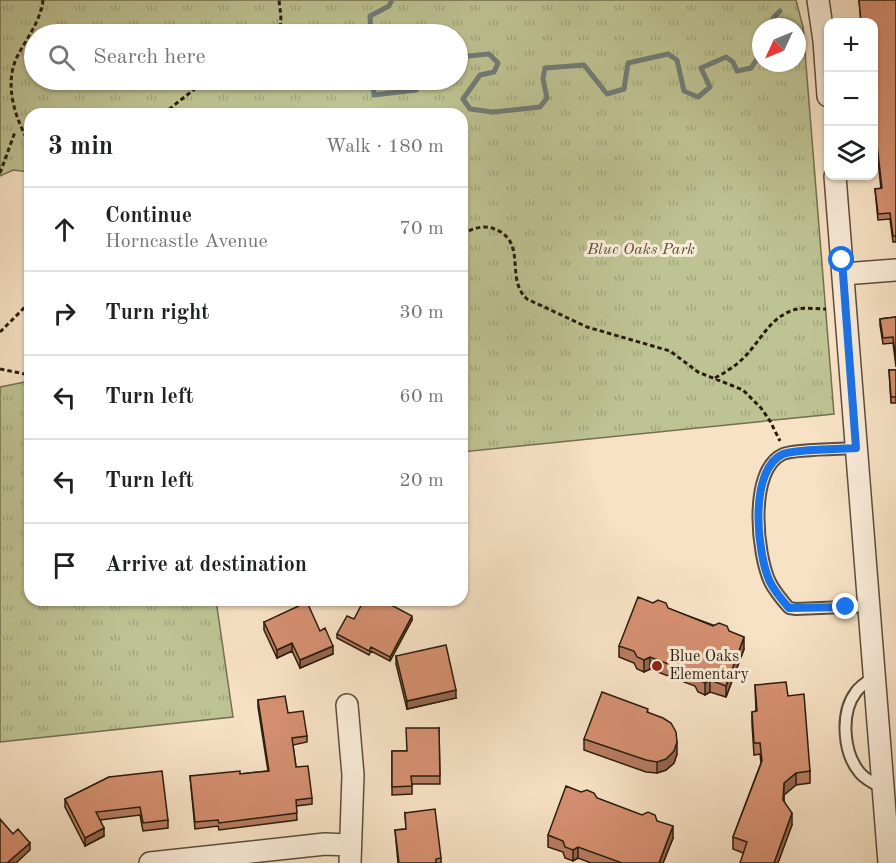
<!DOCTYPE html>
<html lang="en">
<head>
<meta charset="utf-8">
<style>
  :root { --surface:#fff; --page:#f6f6f6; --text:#202124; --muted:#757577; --line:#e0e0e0 }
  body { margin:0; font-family:"Old Standard TT",serif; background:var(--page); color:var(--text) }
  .controls { position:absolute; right:18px; top:18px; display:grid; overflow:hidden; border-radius:12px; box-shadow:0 2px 4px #0004 }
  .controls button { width:54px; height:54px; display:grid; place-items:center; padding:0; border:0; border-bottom:2px solid var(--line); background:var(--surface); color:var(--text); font:30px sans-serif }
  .compass { position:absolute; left:752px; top:18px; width:54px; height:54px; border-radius:50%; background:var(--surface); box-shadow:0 2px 4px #0004; rotate:226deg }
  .stop { position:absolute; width:18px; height:18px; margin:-14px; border:4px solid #1a73e8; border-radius:50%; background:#fff }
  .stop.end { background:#1a73e8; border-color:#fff; box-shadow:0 2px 6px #0008 }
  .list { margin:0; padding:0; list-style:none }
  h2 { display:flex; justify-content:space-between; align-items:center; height:78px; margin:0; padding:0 24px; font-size:26px }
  h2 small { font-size:20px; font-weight:400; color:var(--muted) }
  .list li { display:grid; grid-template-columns:39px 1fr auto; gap:18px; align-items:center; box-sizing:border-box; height:84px; padding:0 24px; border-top:2px solid var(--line) }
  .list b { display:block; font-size:22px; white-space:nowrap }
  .list p { margin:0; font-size:20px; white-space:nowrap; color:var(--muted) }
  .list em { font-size:20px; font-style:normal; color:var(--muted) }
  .icon { flex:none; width:33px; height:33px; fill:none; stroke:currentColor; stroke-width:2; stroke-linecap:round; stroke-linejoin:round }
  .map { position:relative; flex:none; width:896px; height:863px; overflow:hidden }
  .search { position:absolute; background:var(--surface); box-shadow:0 2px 4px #0004; left:24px; top:24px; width:444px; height:66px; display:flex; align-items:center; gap:15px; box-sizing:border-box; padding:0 21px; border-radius:33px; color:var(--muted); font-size:22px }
  .panel { position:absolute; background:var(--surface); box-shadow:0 2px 4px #0004; left:24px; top:108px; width:444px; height:498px; border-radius:18px }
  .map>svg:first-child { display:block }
</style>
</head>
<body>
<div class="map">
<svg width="896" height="863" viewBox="0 0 896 863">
  <defs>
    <pattern id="park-tufts" width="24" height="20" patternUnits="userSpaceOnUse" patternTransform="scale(1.5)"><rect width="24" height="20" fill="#bec393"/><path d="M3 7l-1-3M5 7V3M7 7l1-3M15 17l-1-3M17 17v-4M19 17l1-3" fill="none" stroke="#a3a77e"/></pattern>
  </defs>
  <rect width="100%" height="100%" fill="#f7e2c5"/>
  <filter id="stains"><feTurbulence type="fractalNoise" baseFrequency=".00333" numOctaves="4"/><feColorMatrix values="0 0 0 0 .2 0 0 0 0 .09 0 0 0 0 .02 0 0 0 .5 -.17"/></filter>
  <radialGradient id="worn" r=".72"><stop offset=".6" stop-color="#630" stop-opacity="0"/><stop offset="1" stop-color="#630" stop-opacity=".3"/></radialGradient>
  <!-- park -->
  <path fill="url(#park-tufts)" stroke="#747050" stroke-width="1.5" fill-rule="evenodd" d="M0 0H796L803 27 834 414 462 452V114H30V172L13 170 0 176ZM761 27H797V63H761ZM34 34H458V80H34Z
    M30 381V600H216L233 717 0 742V387Z"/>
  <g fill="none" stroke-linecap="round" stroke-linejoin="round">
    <!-- stream -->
    <path stroke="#717c77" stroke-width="5" d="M771 27 774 17 780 11
      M371 34 370 16 389 6 392 0
      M458 57 489 54 498 63 494 72 480 75 463 99 470 109 493 112 540 107 547 98 543 79 545 68 584 65 607 94 624 89 628 63 668 54 677 60 684 91 698 97 710 87 701 68 726 57 733 62 737 71 751 68 761 53
      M373 80 374 95 416 90 424 80"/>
    <defs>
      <path id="service" d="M856 448C841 449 794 449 783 454 748 470 757 554 770 582 775 592 782 600 789 608L796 609 869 606
        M874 677C868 681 860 686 856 692 840 713 843 753 860 773 866 780 875 784 883 788"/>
      <path id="minor" d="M818 0 824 41 828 96
        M835 176 889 863
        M843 274 896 270
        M347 705 353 775 350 863
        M150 863 325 844 349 845"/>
    </defs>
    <!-- service casing -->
    <use href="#service" stroke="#5e4e3c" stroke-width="14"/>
    <!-- minor casing -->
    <use href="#minor" stroke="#5e4e3c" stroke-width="24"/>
    <!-- path -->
    <path stroke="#2b1d0e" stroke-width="3" stroke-dasharray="4.5 3" stroke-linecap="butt" d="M276 34C284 25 280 12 279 0
      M190 80 196 86
      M163 114 206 80
      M30 144C15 119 3 83 18 55 27 38 41 20 43 0
      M0 173 15 132
      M462 234C474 228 485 224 497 230 527 244 505 279 527 299L587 327 670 351 698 372 743 390 761 408 770 421 780 441
      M0 332 30 302
      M0 369 30 375
      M715 378C728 371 740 363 749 352 763 336 771 318 793 310 802 307 816 309 826 309"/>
    <!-- service -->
    <use href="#service" stroke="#faecd9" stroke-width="10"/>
    <!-- minor -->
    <use href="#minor" stroke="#faecd9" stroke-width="21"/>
  </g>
  <!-- wall -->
  <path fill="#b77c61" stroke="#2b1d0e" stroke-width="1.5" d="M859 0H896V242H893L890 219 878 220 875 189H881L877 151 873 152V65H876L873 42V22H861Z
    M896 317V367L893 343 883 344 880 325V319Z
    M889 370H896V403H891Z
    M653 603 729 631 744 649 726 697 710 692 705 695 698 692 695 686 650 669 644 672 637 669 634 663 619 657V646Z
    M354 619 412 620 390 661 371 651 369 655 337 638V634Z
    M264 622 320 631 333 654 300 668 292 651 277 658 264 630Z
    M396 656 456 698 407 709 396 664Z
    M755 685 788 696 810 771V783L796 785 784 795V801L792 825 743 853 733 849V837L761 763 760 754 754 755 752 724V712L756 711Z
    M258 700 288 713 307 736V742L293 745 296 767 312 798V804L296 806 297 820 219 830 218 826 195 829 190 776 240 774 268 771 258 707Z
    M648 712 677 754 674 763 666 770 657 773 646 772 584 750V739Z
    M439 728 440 784H412V794L392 795V751H406Z
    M109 777 168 820V828L143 831 140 815 100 820 104 836 85 846 65 807V799Z
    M581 792 657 821 673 838 663 863H591L578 858 573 861 565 858 563 852 548 847V835Z
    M405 813 441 858V863H398L395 830 406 829Z"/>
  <!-- shaded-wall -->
  <path fill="#95654f" stroke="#2b1d0e" stroke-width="1.5" d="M412 616V620L390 661V657Z
    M744 637V649L726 697V686Z
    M292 643V651L277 658V650Z
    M333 646V654L300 668V660Z
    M650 657V669L644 672V660Z
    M710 680V692L705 695V683Z
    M456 690V698L407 709V701Z
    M677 742V754L674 763 666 770 657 773V762Z
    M796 773V785L784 795 783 811 784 783Z
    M792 813V825L778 863H774Z
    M673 826V838L663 863H659Z
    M104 828V836L85 846V838Z
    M30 843V850L16 863H7Z
    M578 847V858L573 861V850Z"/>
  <!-- building -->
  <path fill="#d59071" stroke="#2b1d0e" stroke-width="1.5" d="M859 0H896V236H893L890 213 878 214 875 189 882 188 877 145 873 146V65H876L873 36V22H861Z
    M896 317V361L893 337 883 338 880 319Z
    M889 370H896V397H891Z
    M638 597 653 603 658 600 666 603 668 608 713 626 719 623 727 626 729 631 744 637 726 686 710 680 705 683 698 680 695 674 650 657 644 660 637 657 634 651 619 646Z
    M364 600H382L412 616 390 657 371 647 369 651 337 634 347 616 354 619Z
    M307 602 320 631 325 628 333 646 300 660 292 643 277 650 264 622Z
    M446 645 456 690 407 701 396 656Z
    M786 682 788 696 804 694 810 771 796 773 784 783 783 800 792 813 774 863H740L747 842 733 837 762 761 760 743H754L752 712 757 711 755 685Z
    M602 692 648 709 647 712 663 718 671 723 676 732 677 742 674 751 666 759 657 762 646 760 584 739Z
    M285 696 288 713 303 711 307 736 292 738 296 767 308 766 312 798 296 800 297 813 219 823 218 820 195 822 190 776 240 771V774L269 771 258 700Z
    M406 728H439L440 776H411L412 786 392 787V751H407Z
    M162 771 168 820 143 823 140 807 96 812 104 828 85 838 65 799 109 777Z
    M566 786 581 792 587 790 594 793 597 798 642 815 648 812 655 815 657 821 673 826 659 863H622L578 847 573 850 565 847 563 841 548 835Z
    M435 809 441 858 436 859V863H399L395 830 406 829 405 813Z
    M0 819 13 834 18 829 30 843 7 863H1L0 862Z"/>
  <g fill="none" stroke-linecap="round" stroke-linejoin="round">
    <!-- route -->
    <path stroke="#1a73e8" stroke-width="8" d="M842 260 856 448C841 449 794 449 783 454 748 470 757 554 770 582 775 592 782 600 789 608L846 607"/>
  </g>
  <!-- markers -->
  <circle fill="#8f2418" stroke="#faecd9" stroke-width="2" cx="657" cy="666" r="6"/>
  <g text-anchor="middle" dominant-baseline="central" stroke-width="6" stroke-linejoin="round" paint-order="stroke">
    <!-- park labels -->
    <g font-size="16" font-style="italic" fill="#574f36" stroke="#faecd9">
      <text x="641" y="250">Blue Oaks Park</text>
    </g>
    <!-- poi labels -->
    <g font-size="16" fill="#2b1d0e" stroke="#faecd9" text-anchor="start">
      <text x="669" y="657">Blue Oaks<tspan x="669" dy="18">Elementary</tspan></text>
    </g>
  </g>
  <rect width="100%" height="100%" filter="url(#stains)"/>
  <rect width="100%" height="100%" fill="url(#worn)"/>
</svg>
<div class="controls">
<button>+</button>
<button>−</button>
<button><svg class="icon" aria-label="layers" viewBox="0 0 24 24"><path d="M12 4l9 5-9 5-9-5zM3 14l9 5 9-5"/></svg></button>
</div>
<svg class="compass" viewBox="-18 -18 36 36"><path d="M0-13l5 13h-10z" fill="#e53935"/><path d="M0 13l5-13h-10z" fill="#757577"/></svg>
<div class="stop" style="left:842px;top:260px"></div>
<div class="stop end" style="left:846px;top:607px"></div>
<div class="search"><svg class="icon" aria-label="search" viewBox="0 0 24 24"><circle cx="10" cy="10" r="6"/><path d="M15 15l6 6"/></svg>Search here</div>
<section class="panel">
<h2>3 min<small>Walk · 180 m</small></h2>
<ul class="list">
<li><svg class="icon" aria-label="ahead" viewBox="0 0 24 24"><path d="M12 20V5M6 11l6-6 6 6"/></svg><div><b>Continue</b><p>Horncastle Avenue</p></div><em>70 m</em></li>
<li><svg class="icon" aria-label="right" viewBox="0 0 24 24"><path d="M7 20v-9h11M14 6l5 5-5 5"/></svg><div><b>Turn right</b></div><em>30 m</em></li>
<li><svg class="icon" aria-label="left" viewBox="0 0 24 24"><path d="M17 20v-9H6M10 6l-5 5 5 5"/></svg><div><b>Turn left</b></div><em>60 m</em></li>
<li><svg class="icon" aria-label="left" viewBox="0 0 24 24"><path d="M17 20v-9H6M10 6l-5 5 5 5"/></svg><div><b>Turn left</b></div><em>20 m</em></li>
<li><svg class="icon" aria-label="arrive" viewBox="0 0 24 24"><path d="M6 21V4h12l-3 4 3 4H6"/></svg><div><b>Arrive at destination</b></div></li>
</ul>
</section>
</div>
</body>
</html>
